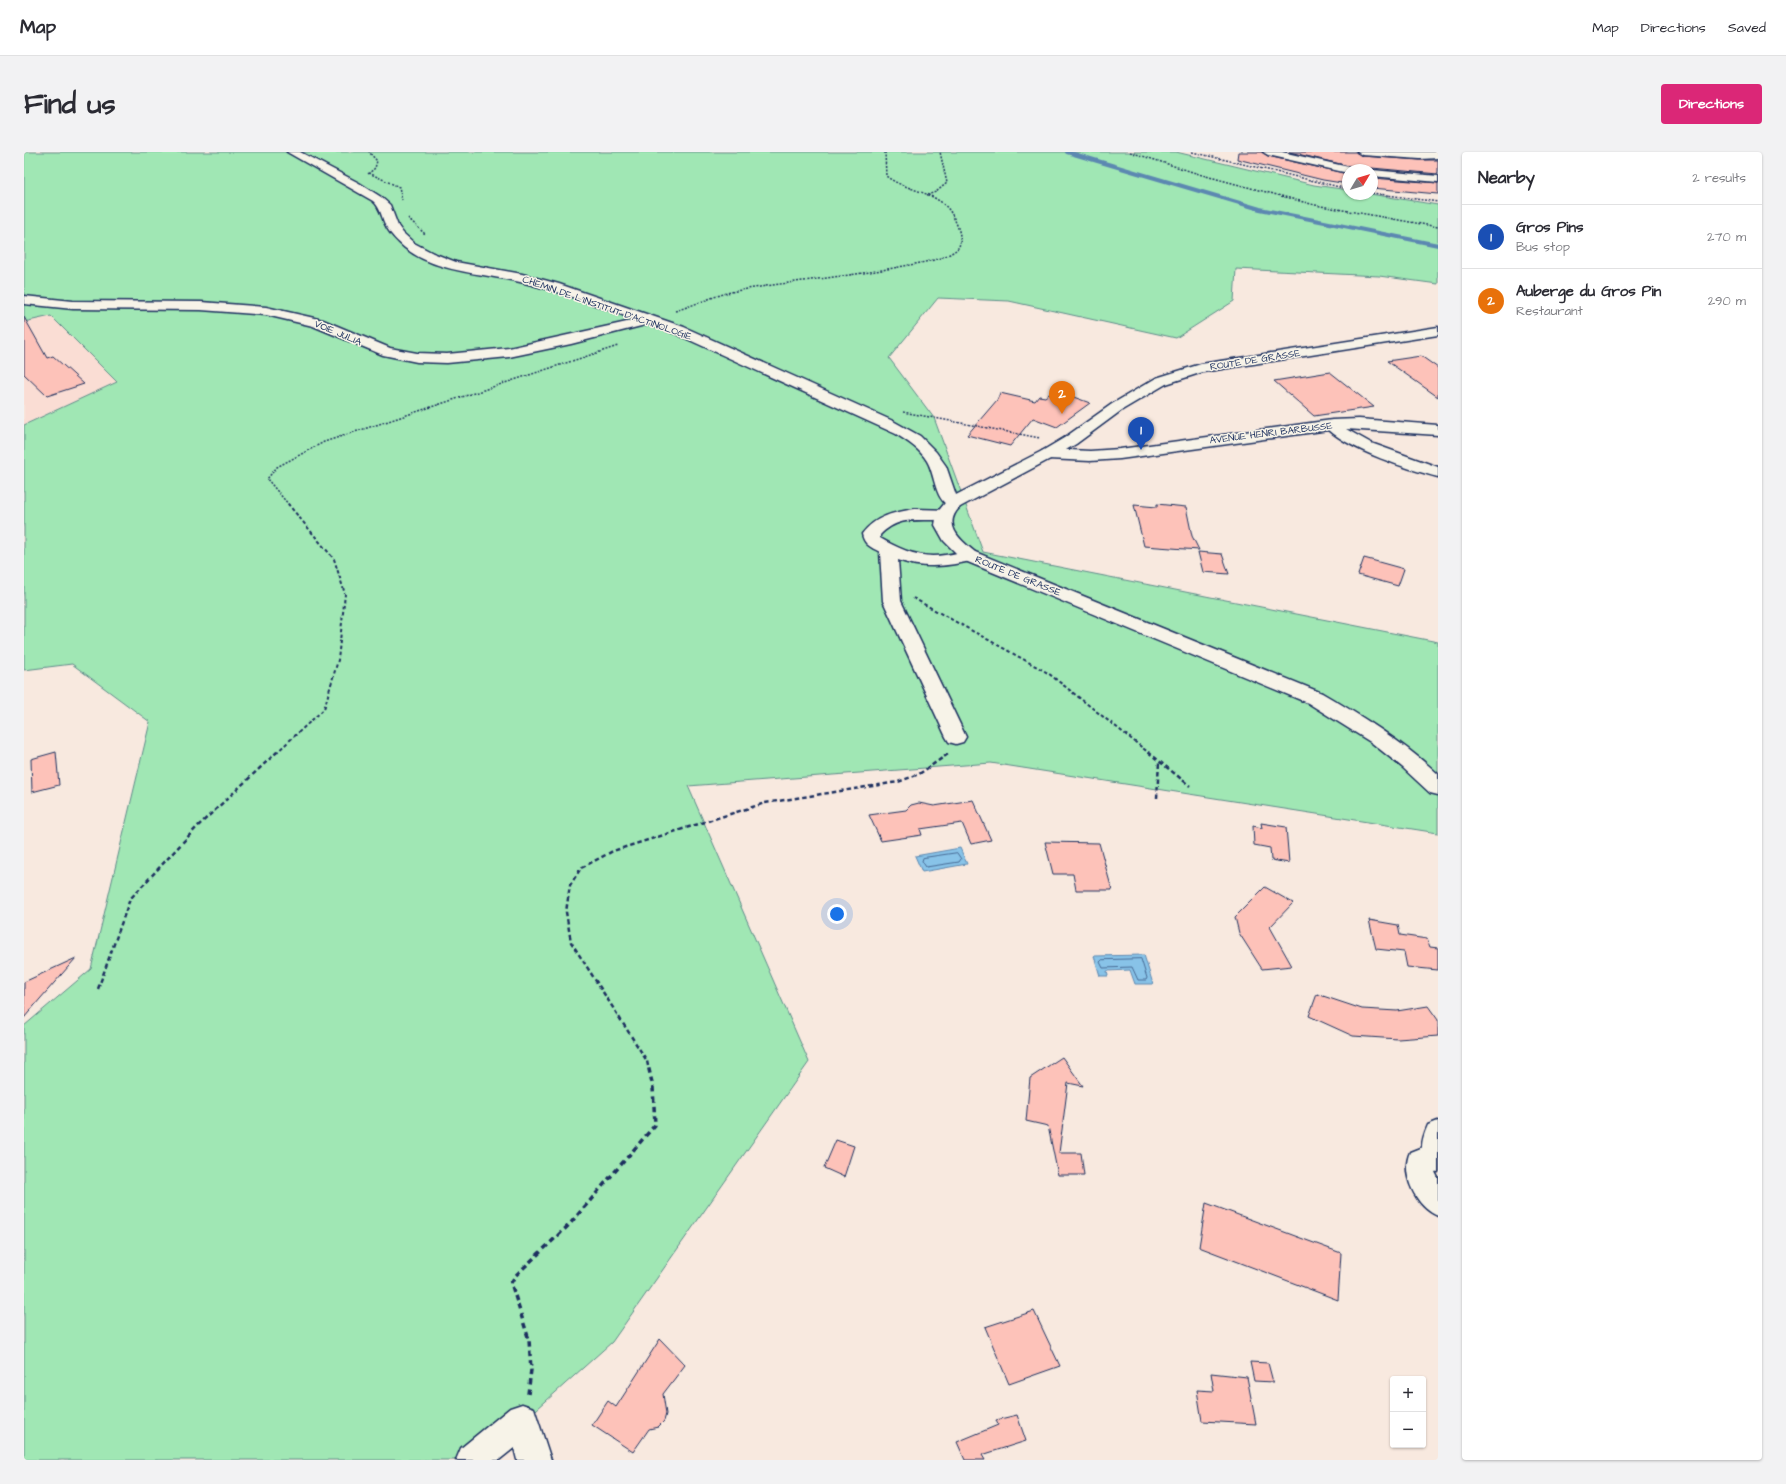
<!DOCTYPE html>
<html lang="en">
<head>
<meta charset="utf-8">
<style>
  :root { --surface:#fff; --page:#f2f2f3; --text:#2b2b33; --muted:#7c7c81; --line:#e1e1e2; --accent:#db2777 }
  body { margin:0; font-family:"Architects Daughter",sans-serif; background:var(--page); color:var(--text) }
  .controls { position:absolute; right:12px; bottom:12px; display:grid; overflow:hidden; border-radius:4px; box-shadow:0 1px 3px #0004 }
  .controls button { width:36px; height:36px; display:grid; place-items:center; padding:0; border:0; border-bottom:1px solid var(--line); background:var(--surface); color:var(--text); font:20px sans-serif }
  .compass { position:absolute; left:1318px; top:12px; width:36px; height:36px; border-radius:50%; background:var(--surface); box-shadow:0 1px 3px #0004; rotate:52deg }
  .you { position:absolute; left:813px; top:762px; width:14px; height:14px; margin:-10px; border:3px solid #fff; border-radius:50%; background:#1a73e8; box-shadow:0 0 0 6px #1a73e833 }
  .badge { display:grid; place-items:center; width:26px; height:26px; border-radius:50%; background:var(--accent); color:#fff; font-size:13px; font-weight:700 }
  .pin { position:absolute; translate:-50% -33px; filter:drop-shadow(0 1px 2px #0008) }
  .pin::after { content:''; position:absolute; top:21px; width:14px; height:12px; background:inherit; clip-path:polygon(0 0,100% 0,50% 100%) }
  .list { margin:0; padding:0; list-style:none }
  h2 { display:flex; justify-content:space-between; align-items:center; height:52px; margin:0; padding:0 16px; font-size:17px }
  h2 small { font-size:13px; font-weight:400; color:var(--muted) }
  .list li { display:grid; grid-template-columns:26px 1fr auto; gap:12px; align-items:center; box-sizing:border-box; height:64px; padding:0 16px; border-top:1px solid var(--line) }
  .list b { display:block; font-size:15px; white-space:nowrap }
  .list p { margin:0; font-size:13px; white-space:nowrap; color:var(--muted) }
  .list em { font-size:13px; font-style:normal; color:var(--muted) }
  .map { position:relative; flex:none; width:1414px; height:1308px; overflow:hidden; border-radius:4px }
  header { display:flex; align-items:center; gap:24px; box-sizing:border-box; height:56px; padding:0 20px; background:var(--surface); border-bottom:1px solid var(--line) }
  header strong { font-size:19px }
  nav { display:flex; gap:22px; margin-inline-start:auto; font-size:14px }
  .intro { display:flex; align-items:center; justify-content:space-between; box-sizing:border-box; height:96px; padding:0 24px }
  h1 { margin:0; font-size:28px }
  .button { padding:10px 18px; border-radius:4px; background:var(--accent); color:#fff; font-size:14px; font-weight:700 }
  main { display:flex; gap:24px; padding:0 24px }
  aside { flex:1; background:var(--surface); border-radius:4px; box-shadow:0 1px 3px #0004 }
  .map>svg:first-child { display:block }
</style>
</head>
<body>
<header>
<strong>Map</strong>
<nav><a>Map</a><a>Directions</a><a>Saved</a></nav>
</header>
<div class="intro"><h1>Find us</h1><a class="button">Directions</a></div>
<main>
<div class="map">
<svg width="1414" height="1308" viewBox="0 0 1414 1308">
  <rect width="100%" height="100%" fill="#f8e9df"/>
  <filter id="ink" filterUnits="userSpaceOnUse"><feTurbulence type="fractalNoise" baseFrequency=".025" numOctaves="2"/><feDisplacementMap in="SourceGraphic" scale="8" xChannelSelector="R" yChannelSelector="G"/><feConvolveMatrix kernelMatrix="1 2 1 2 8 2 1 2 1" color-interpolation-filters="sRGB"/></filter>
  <g filter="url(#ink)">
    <!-- built -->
    <path fill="#faddd4" d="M27 164 94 230 0 273V170Z"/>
    <!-- green -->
    <path fill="#a0e7b4" stroke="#5e8b89" d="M0 0H1152L1290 33 1324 38V42H1346L1414 53V132L1355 124 1212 117 1210 149 1152 186 985 149 914 146 865 206 910 266 959 400 1414 490V681L967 611 664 634 785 910 588 1190 456 1308H0V874L67 817 126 570 48 512 0 518V273L93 230 27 164 0 170Z"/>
    <!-- water -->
    <path fill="#88c3e8" stroke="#5c88b1" d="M936 696 943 712 898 720 891 704Z
      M1120 803 1129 832H1111L1106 818 1083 819 1084 824H1076L1070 804Z"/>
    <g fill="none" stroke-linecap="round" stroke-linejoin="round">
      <!-- shore -->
      <path stroke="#476a95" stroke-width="1" d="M933 701 937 707 935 710 902 715 898 709 899 706Z
        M1117 807 1123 826 1122 828H1114L1108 815 1079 816 1076 810 1078 808Z"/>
      <!-- stream -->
      <path stroke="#5c88b1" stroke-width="4" d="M1043 0 1236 57 1414 93"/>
    </g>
    <!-- building -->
    <path fill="#fdc2b9" stroke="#1b2f5e" d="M1214 0H1238L1244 4 1324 22V32L1299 28 1213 7Z
      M1265 0H1332L1338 4 1396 8H1414V22L1348 16 1331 18 1329 15Z
      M1348 26 1414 31V42L1348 36Z
      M0 165 23 206 29 204 60 232 23 244 0 222Z
      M1397 204 1414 216V245L1363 209Z
      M1306 220 1350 255 1290 264 1250 229Z
      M1033 239 1066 251 1033 275 1009 266 986 294 943 283 973 248 976 241 1011 249 1015 244 1021 245 1025 242 1030 243Z
      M1133 352 1162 355 1168 384 1175 398 1120 394 1110 353 1133 355Z
      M1174 400 1198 402 1205 422 1179 420Z
      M1340 406 1380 417 1374 434 1334 423Z
      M32 600 35 633 8 640 7 607Z
      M949 648 967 688 947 692 938 671 896 677 898 683 857 689 845 663 882 658 887 653 895 651 910 654Z
      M1237 671 1262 675 1265 711 1247 708 1246 696 1230 693 1229 674 1238 676Z
      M1021 690 1075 691 1088 738H1052L1049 722H1029Z
      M1241 735 1269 751 1246 775 1268 814 1238 817 1215 781 1211 765Z
      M1345 768 1374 773 1376 783 1403 787 1406 795 1414 796V818L1383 815 1380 800 1352 797Z
      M52 806 16 847 0 866V830Z
      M1293 842 1338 857 1373 859 1404 854 1414 868V884L1374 887 1329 884 1285 864Z
      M1038 905 1059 934 1044 931 1035 1001H1057L1060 1023H1034L1024 974 1002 969 1006 926Z
      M812 988 830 994 820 1025 800 1016Z
      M1182 1051 1317 1101 1314 1148 1175 1095Z
      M1010 1159 1036 1214 985 1232 961 1175Z
      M636 1187 661 1213 639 1242 642 1262 640 1269 634 1275 625 1277 609 1300 568 1273 584 1249 592 1255Z
      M1226 1210 1244 1211 1249 1230 1230 1229Z
      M1187 1221 1223 1225 1232 1272 1178 1269 1173 1238 1190 1239Z
      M993 1263 1002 1289 958 1303 961 1308H941L933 1290 974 1273 972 1268Z"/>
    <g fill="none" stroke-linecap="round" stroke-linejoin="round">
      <defs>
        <path id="minor" d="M263 0H276L335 31 357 45 366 53 374 74 379 81 390 91 409 101 432 110 498 122 535 132 660 175 869 269 896 284 912 300 922 314 932 343 938 351 936 355 930 356C910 351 912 324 903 309 896 297 883 289 872 282L650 181 625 172 547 192 485 205 423 211 393 210 359 203 289 174 242 163 177 158 49 157 0 152V144L49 149 177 150 242 155 299 168 366 196 393 201 423 202 485 196 612 168C574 154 536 139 496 130 459 121 413 121 381 96 374 90 367 83 363 76 357 66 358 57 349 49Z
          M1239 0H1258L1329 16 1330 18H1324V21L1244 3Z
          M1333 0H1414V6L1396 7 1338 3Z
          M1347 18H1348L1414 24V30L1348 24Z
          M1335 267 1414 273V283L1322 277 1347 291 1414 315V325C1383 317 1329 299 1305 278L1096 307 1066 309 1024 307 1018 305 1016 302 1018 299 1024 297 1066 299 1096 297 1308 268Z
          M891 357 926 358 928 362 926 366C900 372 878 360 856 383V386C877 398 897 407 921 403 931 402 941 398 951 400L954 404 951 408C925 414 901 418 874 408L877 449 942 585 939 590 932 592 925 590 922 585 859 449 856 400C847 395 840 393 838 382 851 364 871 360 891 357Z
          M1414 993V1019L1411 1020 1414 1026V1064C1392 1055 1376 1022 1386 1000L1396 996Z
          M498 1252 510 1256 527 1308H493L490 1296 475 1308H432L437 1296 486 1256Z"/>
        <path id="major" d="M1414 175V183L1179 220 1142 232 1098 258 1052 292 1030 305 936 355C918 373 936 388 951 400L1298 541C1339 565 1379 590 1414 622V643L1406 641 1378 615 1348 591 1284 551 939 408 920 389 911 373 913 361 924 347 1018 299 1040 286 1088 252 1132 226 1177 212Z
          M1414 969V1020L1404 1016C1396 999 1396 991 1404 973Z"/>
      </defs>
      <!-- minor casing -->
      <use href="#minor" stroke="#1b2f5e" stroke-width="3"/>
      <!-- major casing -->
      <use href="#major" stroke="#1b2f5e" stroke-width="3"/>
      <!-- path-far3 -->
      <path stroke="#1b2f5e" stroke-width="1.5" stroke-dasharray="2 1.5" stroke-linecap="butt" d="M1106 0 1178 23 1291 53 1414 75
        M1168 0 1324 37
        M345 21 375 35 378 48
        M344 22 351 16 353 9 345 0
        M1348 41 1414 50
        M903 43 912 40 923 31 916 0
        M384 66 401 82
        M651 159C671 153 691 143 712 139 767 129 824 125 880 114 896 111 919 108 932 98 942 90 932 69 927 61 914 39 881 39 862 24L861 0
        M879 260 1016 286
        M265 353 243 327 253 315 300 290 594 194"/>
      <!-- path-far2 -->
      <path stroke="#1b2f5e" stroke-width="2" stroke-dasharray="3.5 2.5" stroke-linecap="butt" d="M889 446 1024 521 1125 601
        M252 601 300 557 314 508 321 442 310 407 264 352"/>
      <!-- path-far1 -->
      <path stroke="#1b2f5e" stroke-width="2.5" stroke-dasharray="4.5 3" stroke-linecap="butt" d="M1124 600 1166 634
        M1133 646 1135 610
        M74 837 106 747 174 674 253 600
        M624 914 623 909 547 790 542 760 546 733 557 716 589 699 741 651 874 630 895 622 924 602"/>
      <!-- path -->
      <path stroke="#1b2f5e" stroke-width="3.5" stroke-dasharray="5.5 4" stroke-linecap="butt" d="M504 1242 507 1218 505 1188 487 1131 491 1124 545 1073 631 973 629 935 624 913"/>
      <!-- minor -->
      <use href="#minor" fill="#f7f3e8" fill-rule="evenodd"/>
      <!-- major -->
      <use href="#major" fill="#f7f3e8" fill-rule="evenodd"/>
    </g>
  </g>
  <g text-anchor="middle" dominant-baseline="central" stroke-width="3" stroke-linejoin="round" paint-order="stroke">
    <!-- far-street labels -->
    <g font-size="10" fill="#1b2f5e" stroke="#f7f3e8">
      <text transform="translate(583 156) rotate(19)">CHEMIN DE L'INSTITUT D'ACTINOLOGIE</text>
      <text transform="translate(314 181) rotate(23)">VOIE JULIA</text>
      <text transform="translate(1231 208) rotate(-9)">ROUTE DE GRASSE</text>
      <text transform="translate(1247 281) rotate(-7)">AVENUE HENRI BARBUSSE</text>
      <text transform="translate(994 424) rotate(22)">ROUTE DE GRASSE</text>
    </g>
  </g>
</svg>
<div class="controls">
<button>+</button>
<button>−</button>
</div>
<svg class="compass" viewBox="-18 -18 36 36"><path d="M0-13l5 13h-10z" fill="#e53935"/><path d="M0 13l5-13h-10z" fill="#7c7c81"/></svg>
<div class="you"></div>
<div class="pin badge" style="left:1117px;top:298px;background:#1a4fb4">1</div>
<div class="pin badge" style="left:1038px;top:262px;background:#e8710a">2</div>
</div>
<aside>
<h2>Nearby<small>2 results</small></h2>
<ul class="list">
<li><span class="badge" style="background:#1a4fb4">1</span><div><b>Gros Pins</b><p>Bus stop</p></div><em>270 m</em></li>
<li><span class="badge" style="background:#e8710a">2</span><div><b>Auberge du Gros Pin</b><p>Restaurant</p></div><em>290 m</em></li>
</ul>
</aside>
</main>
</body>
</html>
